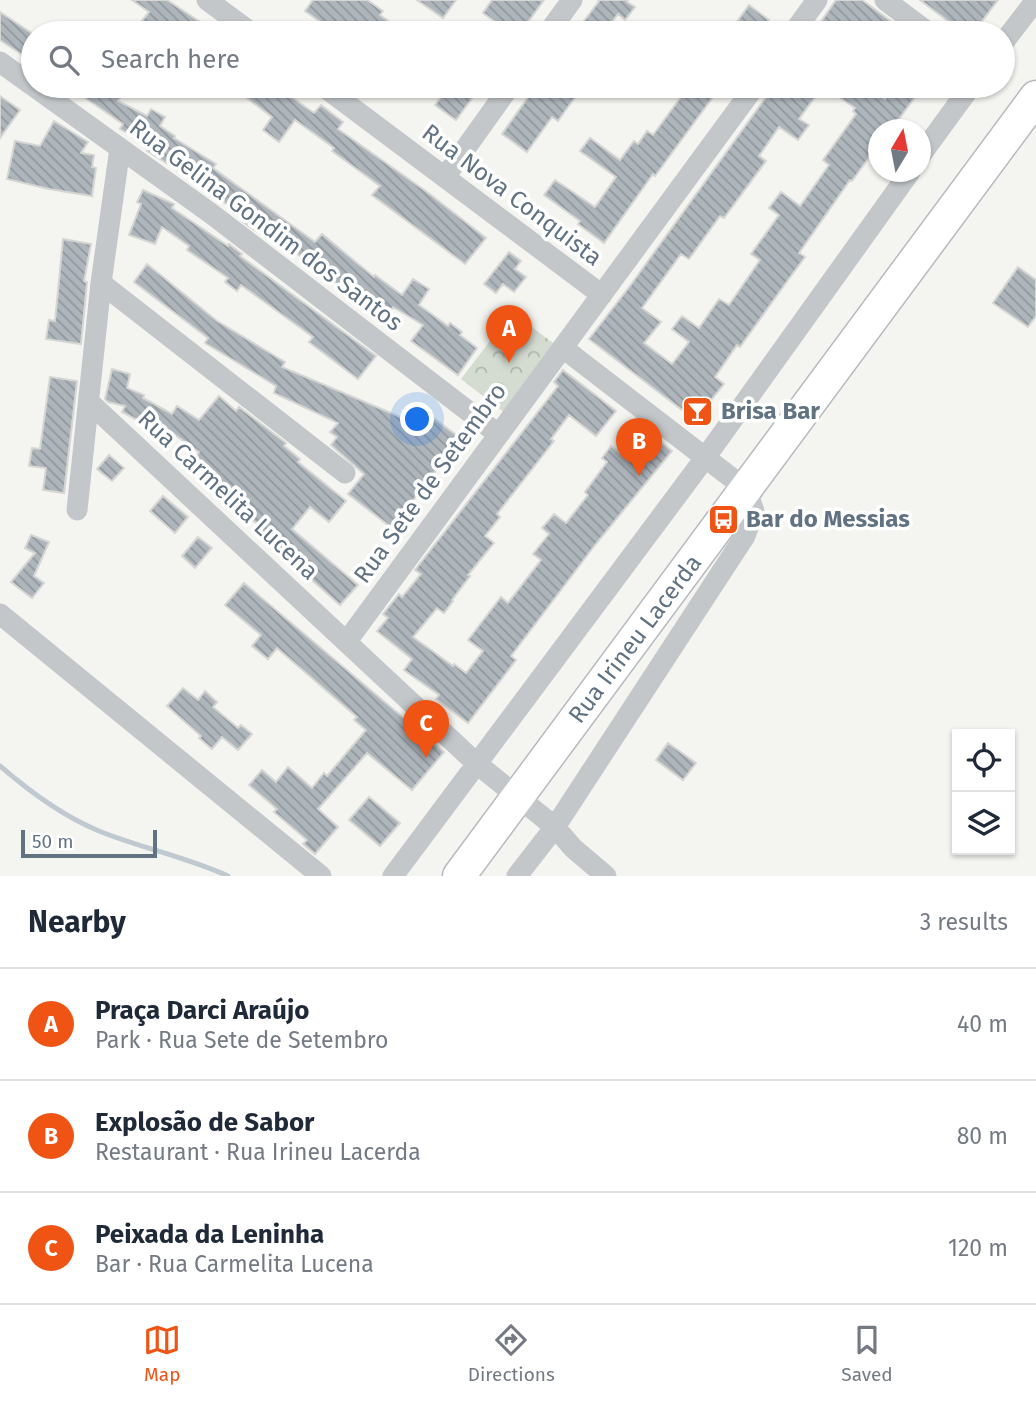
<!DOCTYPE html>
<html lang="en">
<head>
<meta charset="utf-8">
<style>
  :root { --surface:#fff; --page:#f6f6f7; --text:#1f2937; --muted:#747a83; --line:#e0e1e3; --accent:#ef5415 }
  body { margin:0; font-family:"Fira Sans",sans-serif; background:var(--page); color:var(--text) }
  .controls { position:absolute; right:21px; bottom:21px; display:grid; overflow:hidden; border-radius:0px; box-shadow:0 2px 5px #0004 }
  .controls button { width:63px; height:63px; display:grid; place-items:center; padding:0; border:0; border-bottom:2px solid var(--line); background:var(--surface); color:var(--text); font:35px sans-serif }
  .compass { position:absolute; left:868px; top:119px; width:63px; height:63px; border-radius:50%; background:var(--surface); box-shadow:0 2px 5px #0004; rotate:10deg }
  .scale { position:absolute; left:21px; bottom:18px; width:136px; box-sizing:border-box; padding-left:7px; border:4px solid #617283; border-top:0; font-size:19px; line-height:24px; white-space:nowrap; color:#617283; -webkit-text-stroke:5px #fff; paint-order:stroke }
  .you { position:absolute; left:418px; top:420px; width:24px; height:24px; margin:-18px; border:5px solid #fff; border-radius:50%; background:#1a73e8; box-shadow:0 0 0 10px #1a73e833 }
  .badge { display:grid; place-items:center; width:46px; height:46px; border-radius:50%; background:var(--accent); color:#fff; font-size:23px; font-weight:700 }
  .pin { position:absolute; translate:-50% -58px; filter:drop-shadow(0 2px 4px #0008) }
  .pin::after { content:''; position:absolute; top:37px; width:24px; height:21px; background:inherit; clip-path:polygon(0 0,100% 0,50% 100%) }
  .list { margin:0; padding:0; list-style:none }
  h2 { display:flex; justify-content:space-between; align-items:center; height:91px; margin:0; padding:0 28px; font-size:30px }
  h2 small { font-size:23px; font-weight:400; color:var(--muted) }
  .list li { display:grid; grid-template-columns:46px 1fr auto; gap:21px; align-items:center; box-sizing:border-box; height:112px; padding:0 28px; border-top:2px solid var(--line) }
  .list b { display:block; font-size:26px; white-space:nowrap }
  .list p { margin:0; font-size:23px; white-space:nowrap; color:var(--muted) }
  .list em { font-size:23px; font-style:normal; color:var(--muted) }
  .icon { flex:none; width:38px; height:38px; fill:none; stroke:currentColor; stroke-width:2; stroke-linecap:round; stroke-linejoin:round }
  .map { position:relative; flex:none; width:1036px; height:876px; overflow:hidden }
  .search { position:absolute; background:var(--surface); box-shadow:0 2px 5px #0004; left:21px; right:21px; top:21px; height:77px; display:flex; align-items:center; gap:18px; box-sizing:border-box; padding:0 24px; border-radius:38px; color:var(--muted); font-size:26px }
  .sheet { height:427px; background:var(--surface) }
  nav { display:flex; justify-content:space-around; align-items:center; box-sizing:border-box; height:98px; border-top:2px solid var(--line); background:var(--surface); font-size:19px; color:var(--muted) }
  nav a { display:grid; justify-items:center; gap:4px }
  nav .on { color:var(--accent) }
  .map>svg:first-child { display:block }
</style>
</head>
<body>
<div class="map">
<svg width="1036" height="876" viewBox="0 0 1036 876">
  <defs>
    <pattern id="forest-crowns" width="20" height="18" patternUnits="userSpaceOnUse" patternTransform="scale(1.75)"><rect width="20" height="18" fill="#d4dcd1"/><path d="M2 6a3 3 0 1 1 6 0M12 15a3 3 0 1 1 6 0" fill="none" stroke="#afb7af"/></pattern>
    <pattern id="building-back-hatch" width="6" height="6" patternUnits="userSpaceOnUse" patternTransform="scale(1.75)"><rect width="6" height="6" fill="#aeb5bb"/><path d="M-1 5l2 2M0 0l6 6M5-1l2 2" fill="none" stroke="#91989d"/></pattern>
  </defs>
  <rect width="100%" height="100%" fill="#f4f5f0"/>
  <!-- forest -->
  <path fill="url(#forest-crowns)" d="M512 312 557 346 505 413 461 379Z"/>
  <g fill="none" stroke-linecap="round" stroke-linejoin="round">
    <!-- stream -->
    <path stroke="#bfc9cf" stroke-width="5" d="M0 766C30 792 62 816 99 831 141 848 186 857 228 876"/>
  </g>
  <!-- building -->
  <path fill="url(#building-back-hatch)" stroke="#d5d6d3" stroke-width="2" fill-rule="evenodd" d="M132 0H167L217 33H132L149 12Z
    M313 0H367L383 11 380 15 405 33H336L305 11Z
    M417 0H456L443 18Z
    M492 0H544L520 33H486L494 21 483 13Z
    M598 0H628L627 2 635 7 625 20 618 14 606 30 610 33H575L599 1Z
    M836 0H862L907 33H813Z
    M920 0H998L973 33H964Z
    M749 5 769 20 759 33H729Z
    M0 12 33 34V62L0 40Z
    M87 86H108L122 95 118 101 147 116 151 109 165 117 160 126 175 136 174 138 216 164 213 168 315 242 322 234 374 277 375 275 402 295 413 279 429 289 419 305 448 326 450 323 462 332 460 335 477 348 458 375 411 341 423 325 393 307 384 320 288 247 287 248 259 228 257 232 243 222 246 218 189 177 147 151 150 146 120 129 123 124 81 95Z
    M231 86H276L314 113 321 105 343 122 338 129 427 192 486 238 465 264 372 195 380 186 332 151 334 148 295 120 279 142 263 130 272 117Z
    M449 86H481L456 120 435 105Z
    M536 86H583L558 121 552 117 527 152 502 134Z
    M689 86H721L655 176 653 174 604 243 578 224 580 221 544 195 555 180 595 207 616 177 580 151 590 138 620 160 634 141 638 144 647 131 653 135Z
    M774 86H867L885 99 894 86H923L891 130H878V145L852 181 850 180 799 253 805 257 788 280 740 347 737 345 715 377 724 384 707 405 710 407 698 422 589 339 630 286ZM823 86 855 108 853 111 856 114 823 160 829 165 800 206 781 192 769 208 779 215 751 254 760 260 729 305 719 299 699 328 682 316 672 329 689 342 672 364 644 343 661 322 642 308 681 254 689 259 720 216 724 218 766 161 759 156 779 127 798 140 809 125 799 119Z
    M0 96 20 110 0 138Z
    M54 121 88 142 81 153 94 155 92 167 96 168 92 196 49 189 7 179 15 141 40 146Z
    M143 190 174 204 172 208 228 246 229 244 242 254 240 256 376 356 358 379 309 342 313 337 241 285 237 291 225 282 228 278 187 250 189 246 162 227 155 244 129 235 141 204 137 202Z
    M63 239 91 244 84 281 87 282 81 344 46 339 49 320 55 321Z
    M509 252 521 261 515 269 526 277 514 292 503 284 496 293 484 284Z
    M147 264 217 321 285 362 282 367 405 419 411 409 419 415 423 410 464 441 444 466 441 464 392 528 348 494 364 474 331 445 337 437 330 432 338 423 274 393 276 386 205 343 208 338 134 282Z
    M1018 267 1036 280V316L1028 327 993 303Z
    M112 369 130 374 127 388 144 395 143 398 172 414 177 406 199 420 219 396 236 411 239 407 286 443 284 446 300 459 298 462 346 501 329 522 310 507 292 529 358 585 340 605 259 533 263 528 232 505 235 500 211 482 217 474 196 457 199 452 161 425 158 431 122 412 125 406 108 402 105 399Z
    M563 370 616 411 596 436 569 415 551 439 554 441 497 514 500 517 485 536 494 543 468 575 470 576 452 600 453 601 444 613 437 608 413 637 453 666 454 664 466 673 483 651 468 640 501 597 508 603 541 560 533 554 549 534 542 528 554 514 566 523 588 495 585 492 607 462 602 458 611 446 625 457 636 443 642 447 651 435 672 451 595 545 511 656 516 660 468 723 436 699 439 695 404 670 412 659 377 631 388 618 383 614 399 594 402 597 421 574 415 570 558 386 554 382Z
    M50 377 77 381 64 493 43 490 46 468 29 466 32 448 40 449Z
    M109 455 124 468 112 481 97 469Z
    M163 496 188 517 175 533 150 511Z
    M31 535 49 542 34 576 44 583 32 598 11 582 35 553 25 548Z
    M198 537 212 548 195 568 182 556Z
    M244 583 444 752 412 790 367 753 318 809 338 827 315 854 303 844 307 840 274 812 277 809 249 785 262 770 276 782 288 767 312 788 324 773 327 776 366 730 354 720 357 717 277 648 268 659 252 646 261 635 225 605Z
    M183 688 198 700 205 691 217 702 213 707 238 728 241 725 252 734 238 750 222 737 212 749 199 738 201 736 167 706Z
    M668 743 696 763 683 780 656 760Z
    M369 797 400 823 380 846 349 820Z"/>
  <g fill="none" stroke-linecap="round" stroke-linejoin="round">
    <defs>
      <path id="primary" d="M459 876 1036 97"/>
    </defs>
    <!-- primary casing -->
    <use href="#primary" stroke="#b6babe" stroke-width="35"/>
    <!-- minor -->
    <path stroke="#c3c7ca" stroke-width="21" d="M207 0 252 33
      M885 0 929 33
      M548 33 572 0
      M793 33 817 0
      M1003 43 1036 0
      M0 62 213 215 498 434
      M323 86 602 295
      M920 156 971 86
      M445 177 510 86
      M101 283 345 473
      M89 402 476 763 555 827 573 848 606 876
      M77 510 101 283 120 148
      M0 614 321 876
      M347 641 755 86
      M393 876 705 458 910 172
      M517 876 555 827 745 536 754 511 746 489 563 348"/>
    <!-- primary -->
    <use href="#primary" stroke="#fff" stroke-width="32"/>
  </g>
  <!-- icons -->
  <defs>
    <symbol id="bar-square" viewBox="-11 -11 22 22"><rect x="-9" y="-9" width="18" height="18" rx="4" fill="#ef5415" stroke="#fff"/><path d="M-6-5H6L.8 .8V4.5H3.5V6h-7V4.5H-.8V.8Z" fill="#fff"/></symbol>
    <symbol id="bus-square" viewBox="-11 -11 22 22"><rect x="-9" y="-9" width="18" height="18" rx="4" fill="#ef5415" stroke="#fff"/><path d="M-5-6H5V4H4V6H2V4H-2V6H-4V4H-5ZM-3.5-4V0h7V-4ZM-3.5 1.2v1.5H-2V1.2ZM2 1.2v1.5H3.5V1.2Z" fill="#fff"/></symbol>
  </defs>
  <g fill-rule="evenodd">
    <use href="#bar-square" x="680" y="394" width="35" height="35"/>
    <use href="#bus-square" x="706" y="502" width="35" height="35"/>
  </g>
  <g text-anchor="middle" dominant-baseline="central" stroke-width="7" stroke-linejoin="round" paint-order="stroke">
    <!-- street labels -->
    <g font-size="24" fill="#617283" stroke="#fff">
      <text transform="translate(512 195) rotate(37)">Rua Nova Conquista</text>
      <text transform="translate(266 225) rotate(37)">Rua Gelina Gondim dos Santos</text>
      <text transform="translate(430 483) rotate(-54)">Rua Sete de Setembro</text>
      <text transform="translate(228 495) rotate(43)">Rua Carmelita Lucena</text>
      <text transform="translate(635 639) rotate(-53)">Rua Irineu Lacerda</text>
    </g>
    <!-- poi labels -->
    <g font-size="24" font-weight="bold" fill="#617283" stroke="#fff" text-anchor="start">
      <text x="721" y="411">Brisa Bar</text>
      <text x="746" y="519">Bar do Messias</text>
    </g>
  </g>
</svg>
<div class="controls">
<button><svg class="icon" aria-label="locate" viewBox="0 0 24 24"><circle cx="12" cy="12" r="6"/><path d="M12 2v4M12 18v4M2 12h4M18 12h4"/></svg></button>
<button><svg class="icon" aria-label="layers" viewBox="0 0 24 24"><path d="M12 4l9 5-9 5-9-5zM3 14l9 5 9-5"/></svg></button>
</div>
<svg class="compass" viewBox="-18 -18 36 36"><path d="M0-13l5 13h-10z" fill="#e53935"/><path d="M0 13l5-13h-10z" fill="#747a83"/></svg>
<div class="scale">50 m</div>
<div class="you"></div>
<div class="pin badge" style="left:509px;top:363px">A</div>
<div class="pin badge" style="left:639px;top:476px">B</div>
<div class="pin badge" style="left:426px;top:758px">C</div>
<div class="search"><svg class="icon" aria-label="search" viewBox="0 0 24 24"><circle cx="10" cy="10" r="6"/><path d="M15 15l6 6"/></svg>Search here</div>
</div>
<section class="sheet">
<h2>Nearby<small>3 results</small></h2>
<ul class="list">
<li><span class="badge">A</span><div><b>Praça Darci Araújo</b><p>Park · Rua Sete de Setembro</p></div><em>40 m</em></li>
<li><span class="badge">B</span><div><b>Explosão de Sabor</b><p>Restaurant · Rua Irineu Lacerda</p></div><em>80 m</em></li>
<li><span class="badge">C</span><div><b>Peixada da Leninha</b><p>Bar · Rua Carmelita Lucena</p></div><em>120 m</em></li>
</ul>
</section>
<nav>
<a class="on"><svg class="icon" aria-label="map" viewBox="0 0 24 24"><path d="M3 6l6-2 6 2 6-2v14l-6 2-6-2-6 2zM9 4v14M15 6v14"/></svg>Map</a>
<a><svg class="icon" aria-label="directions" viewBox="0 0 24 24"><path d="M12 3l9 9-9 9-9-9zM9 14v-3h6M13 9l2 2-2 2"/></svg>Directions</a>
<a><svg class="icon" aria-label="saved" viewBox="0 0 24 24"><path d="M7 4h10v16l-5-4-5 4z"/></svg>Saved</a>
</nav>
</body>
</html>
